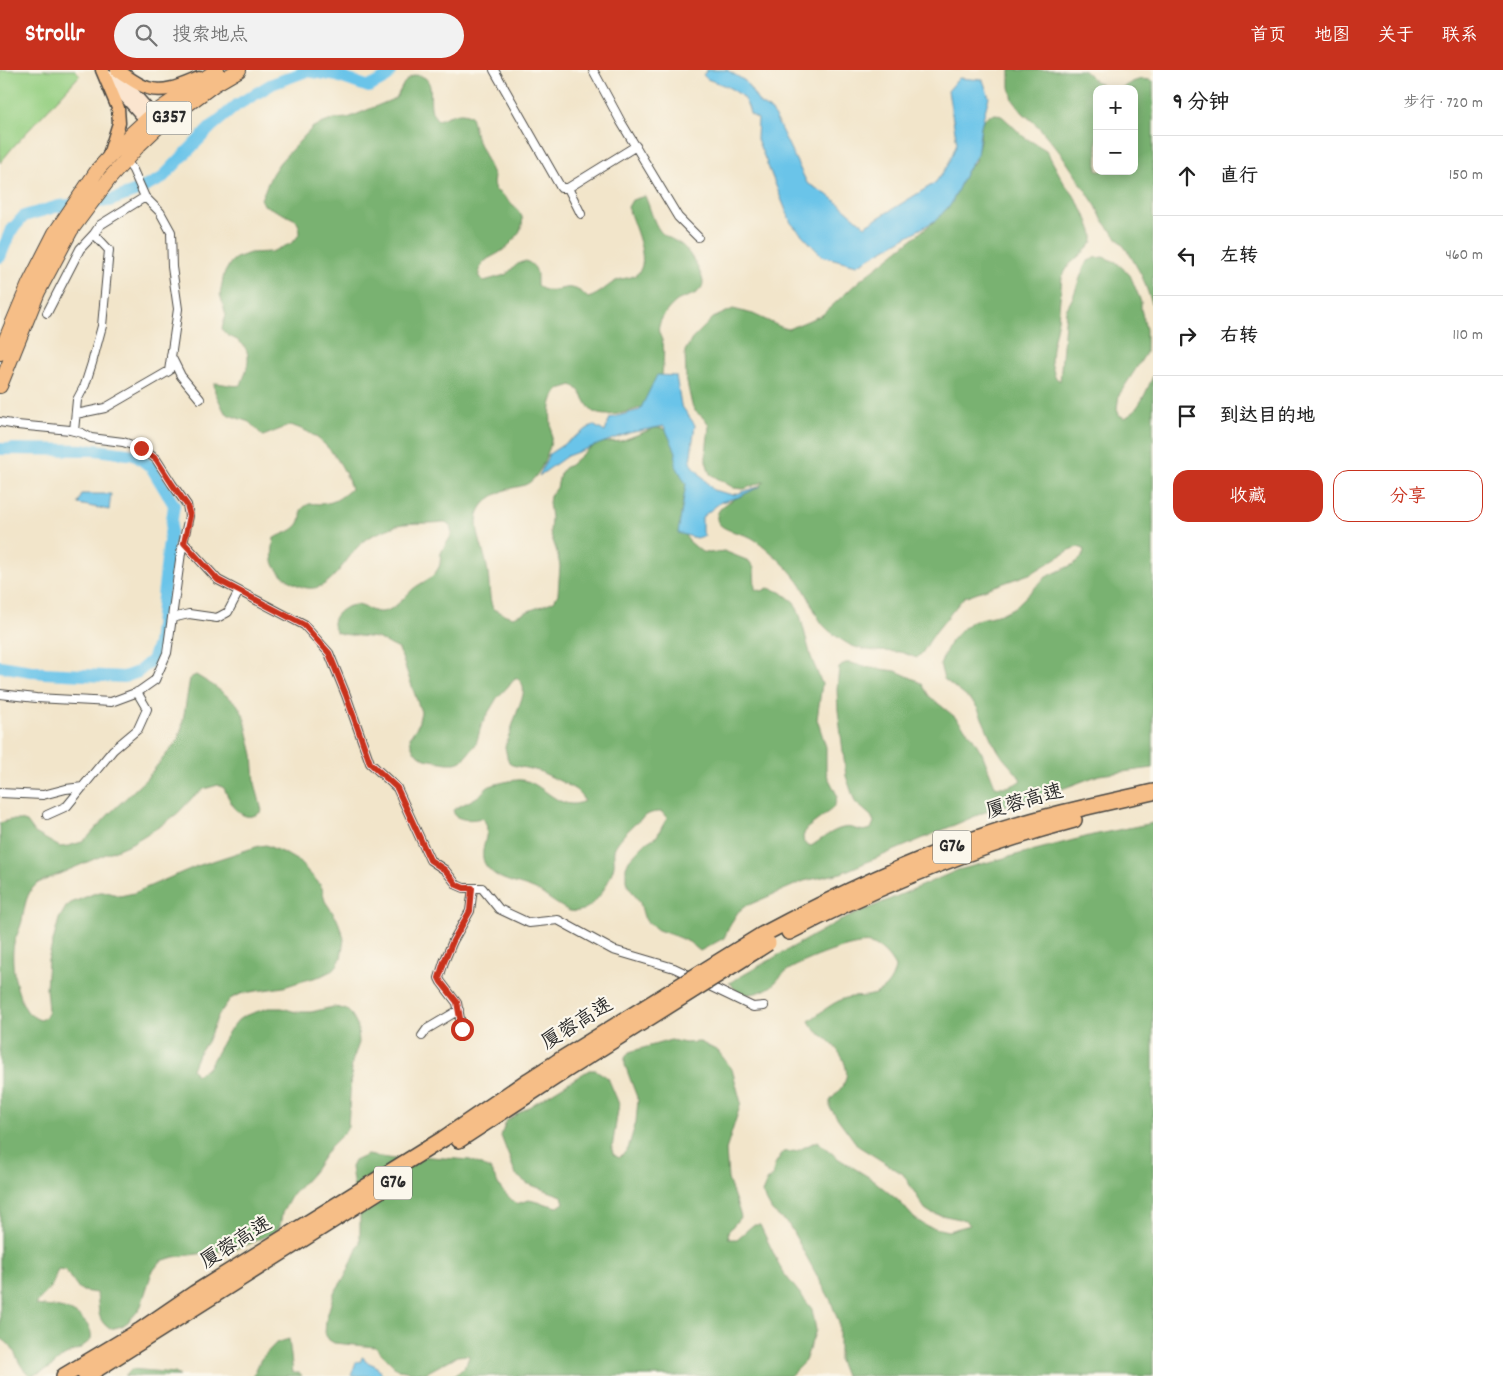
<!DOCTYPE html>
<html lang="zh">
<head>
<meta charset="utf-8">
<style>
  :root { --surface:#fff; --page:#f2f2f2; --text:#222; --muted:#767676; --line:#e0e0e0; --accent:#c8321e }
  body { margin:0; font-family:Dekko,"LXGW WenKai TC",sans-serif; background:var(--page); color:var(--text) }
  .controls { position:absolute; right:15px; top:15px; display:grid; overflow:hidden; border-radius:10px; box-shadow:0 2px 12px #0003 }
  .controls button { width:45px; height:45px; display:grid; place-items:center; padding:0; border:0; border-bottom:1px solid var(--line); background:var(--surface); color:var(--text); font:25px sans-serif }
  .stop { position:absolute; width:15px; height:15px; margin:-11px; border:4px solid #c8321e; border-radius:50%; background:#fff }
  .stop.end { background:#c8321e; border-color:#fff; box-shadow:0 1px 5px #0008 }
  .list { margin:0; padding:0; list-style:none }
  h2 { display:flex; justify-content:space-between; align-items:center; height:65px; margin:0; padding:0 20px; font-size:21px }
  h2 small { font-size:16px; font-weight:400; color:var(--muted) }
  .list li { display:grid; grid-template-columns:32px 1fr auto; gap:15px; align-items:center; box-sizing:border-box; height:80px; padding:0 20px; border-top:1px solid var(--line) }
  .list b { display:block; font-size:19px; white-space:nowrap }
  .list em { font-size:16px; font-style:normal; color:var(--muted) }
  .actions { display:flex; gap:10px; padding:15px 20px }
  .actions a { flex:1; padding:11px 0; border:1px solid var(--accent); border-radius:15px; text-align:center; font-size:18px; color:var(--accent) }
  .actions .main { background:var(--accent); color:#fff }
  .icon { flex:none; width:28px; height:28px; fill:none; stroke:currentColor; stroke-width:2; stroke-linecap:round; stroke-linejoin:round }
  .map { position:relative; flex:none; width:1153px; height:1306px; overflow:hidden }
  header { display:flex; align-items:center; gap:30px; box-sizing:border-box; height:70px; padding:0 25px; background:var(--accent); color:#fff }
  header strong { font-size:24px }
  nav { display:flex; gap:28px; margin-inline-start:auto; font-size:18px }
  .search { width:350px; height:45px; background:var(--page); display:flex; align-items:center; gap:12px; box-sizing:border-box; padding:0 18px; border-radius:28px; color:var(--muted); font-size:19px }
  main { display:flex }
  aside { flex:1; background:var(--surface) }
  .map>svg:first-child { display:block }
</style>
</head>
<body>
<header>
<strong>Strollr</strong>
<div class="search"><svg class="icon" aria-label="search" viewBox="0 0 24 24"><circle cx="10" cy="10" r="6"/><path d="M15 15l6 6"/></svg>搜索地点</div>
<nav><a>首页</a><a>地图</a><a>关于</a><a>联系</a></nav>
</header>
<main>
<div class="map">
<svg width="1153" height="1306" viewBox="0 0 1153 1306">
  <rect width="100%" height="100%" fill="#fbf7ec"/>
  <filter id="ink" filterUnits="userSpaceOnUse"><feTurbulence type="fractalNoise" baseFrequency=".02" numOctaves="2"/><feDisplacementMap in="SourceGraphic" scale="10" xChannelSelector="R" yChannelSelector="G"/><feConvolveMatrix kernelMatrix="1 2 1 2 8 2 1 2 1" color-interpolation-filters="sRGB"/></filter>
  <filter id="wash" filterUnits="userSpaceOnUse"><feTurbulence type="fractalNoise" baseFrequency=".0096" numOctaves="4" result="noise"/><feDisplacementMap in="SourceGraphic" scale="20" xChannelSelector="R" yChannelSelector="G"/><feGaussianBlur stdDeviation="1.12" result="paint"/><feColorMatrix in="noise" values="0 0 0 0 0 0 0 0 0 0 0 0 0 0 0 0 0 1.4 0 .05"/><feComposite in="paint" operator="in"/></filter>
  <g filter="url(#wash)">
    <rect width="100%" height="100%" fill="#f2e5ca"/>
    <!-- green -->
    <path fill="#97d083" stroke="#617e57" d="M0 0H75L80 5 13 77 0 93Z"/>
    <!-- forest -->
    <path fill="#79b271" stroke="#526e4e" d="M1010 0H1083L1098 13 1111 19H1097V101H1134V19H1119C1132 13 1138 6 1153 11V236L1142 206 1129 183 1102 149 1096 136 1062 85 1039 57 1023 43 1013 30 1010 17Z
      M415 5C439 6 426 31 433 44 434 46 436 48 438 50 450 46 460 39 471 46L476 67 494 106 493 113 495 120C502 124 507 129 512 135 516 138 520 142 522 147 525 160 512 173 503 180 497 185 489 187 484 192 480 197 479 201 479 207L484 211 505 205 519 193 526 191C538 197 537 202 537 215 556 232 565 204 588 228 601 224 607 215 618 210 624 208 632 208 637 204 652 191 632 153 628 137L632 130 645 126C650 137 653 152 660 161 666 168 676 170 683 176 689 181 703 205 703 212 703 225 685 226 677 231 670 236 661 247 659 256 657 263 662 267 663 274 665 281 662 309 660 316 659 322 655 328 652 333 639 339 603 352 591 340 584 331 582 320 572 315L559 319C545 336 553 351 551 371 550 379 545 388 542 396 528 423 520 412 499 423 462 441 482 469 487 497 490 511 488 526 493 539L506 545 513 547 547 534 554 531 558 524 560 496 557 482 550 462 551 448 549 433 550 426 557 418 560 404 564 398 570 395 587 380 599 373 621 371 655 358H662L675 364 689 418 683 431 681 446 683 460 686 467 690 472 702 482 709 483 724 481 749 491 754 498 755 519 762 521 768 518 781 522 794 532 800 545 811 587 822 614 817 649 826 677V699L827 705 837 725 836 732 833 738 822 747 806 759 803 767 804 773 811 776C821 770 832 760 843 758 854 755 858 764 871 759L874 752 871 746 855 732 846 706 838 640 837 619 839 598 845 593H851L865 597 896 601 916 610 922 614 929 626 955 647 971 665 982 683 995 716C1005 718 1013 717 1021 710L1017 704 1003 688 992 671 978 639 974 633 944 609 940 595 945 583 951 571 961 560 972 551 1001 544 1015 537 1046 507 1072 495 1078 491 1083 486 1084 479 1078 477 1070 480 1032 503 964 527 934 564 922 583 917 588C911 586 905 583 899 582 883 581 865 582 850 575 841 570 826 560 821 552 814 542 811 531 805 521 797 508 787 497 776 487 768 480 761 473 752 468 742 462 715 461 717 446 719 430 754 424 765 411L744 419 734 418 710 404 706 391V384L709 356 706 350 695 341 692 335 686 308 685 281 692 269 713 248 733 239 753 244 781 257 788 259 822 245 859 211 936 150 951 134 966 102 975 91 980 70 981 56 984 49 989 45 997 44 1003 47 1024 67 1046 80 1064 113 1073 124 1087 148 1093 164V171L1089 177 1069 195 1062 207 1058 250 1052 278 1051 292 1055 307 1060 311 1066 240 1073 227 1084 197 1088 191 1095 188 1103 187 1116 192 1130 205 1133 212 1141 232V239L1146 259V283L1119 325 1117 338 1119 345 1125 348C1139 341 1147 320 1153 306V698L1099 705 1051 723 985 742 841 803 804 811 744 837 738 842 731 853 724 868 700 881 689 872 675 866 658 860 647 852 644 847 640 833 629 817 626 811V797L629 790 644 774 657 766 667 748 662 742C657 742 652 742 647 745 638 750 620 767 615 777 612 784 616 792 613 799 608 816 591 846 570 841 566 840 549 829 544 825 527 812 501 815 487 797 474 781 496 761 482 748 471 750 465 751 455 746L453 740C461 735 469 732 477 727 481 725 484 720 488 717 493 714 516 709 522 710 543 712 560 744 584 731L581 725 576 720 564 713 539 701 512 695 508 691 505 677 523 625C524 616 523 612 516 608L497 628 482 653 476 674 462 691 455 693H447L425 689 414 681 411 674 410 667 418 655 421 642 399 579 377 568 342 564 336 562C336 561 333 555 333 555 332 546 342 538 350 536 362 532 369 542 379 542 393 543 404 527 413 519 423 511 432 510 439 497 441 493 440 487 441 483 444 475 450 470 452 463L450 456 444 452C429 454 413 452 398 455 392 457 386 460 380 462 377 464 372 465 369 467 341 485 330 541 286 508 269 495 272 487 274 468 289 461 303 459 301 440 311 429 315 436 327 433 336 432 344 425 351 419 346 398 330 376 313 365 306 360 298 358 291 355L263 366 249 352 229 345 224 341 215 322 214 313C224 313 231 317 241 315 247 299 255 281 237 270 230 266 225 266 222 258L226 245 220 224 224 204 231 192 236 188 250 183 271 182 290 174 296 169 300 162 299 156 296 150 264 135 261 129 272 104 280 92 313 57 334 49 348 48 396 28 404 13 409 8Z
      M196 605 214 616 231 629 237 634 244 646 253 685 255 713 262 741C242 757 231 734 224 718L218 715 204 719 193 727 178 743 162 755 132 773 38 813C25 823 25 837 22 851 20 859 16 866 14 873 10 892 16 925 27 941 30 945 35 948 40 950L46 947 48 940 46 919 48 890 59 849 66 837 71 833 93 824 100 822H107L120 826 134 823 197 796 259 776 266 775 286 784 298 791 318 812 322 818 325 831 337 849 342 862 344 869 341 888 338 894 333 900 321 906 299 912 284 917 243 923 230 929 218 946 207 972 198 984 192 999 196 1005 208 998 229 961 238 950 244 946 268 938H282L296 942H311L333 937 340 938 347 940 352 945 358 958 359 973 352 992 348 1057 345 1062 330 1077 313 1102 292 1125 282 1143 280 1156 276 1162 249 1174 229 1180 174 1187 161 1191 152 1202 141 1236 137 1242 128 1252 122 1256 110 1259C94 1248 101 1237 96 1223L83 1221 77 1217 65 1200 58 1199C55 1205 55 1210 52 1215 48 1223 40 1226 36 1235 56 1238 70 1236 85 1252 90 1258 92 1262 91 1270L79 1279 64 1286 50 1298 31 1306C14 1294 19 1278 0 1268V753L9 750H20L27 752 35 763 60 777 68 776 82 772 88 767 109 744 146 709 178 670 182 657 190 608Z
      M1153 753V1306H845L839 1291V1253L830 1229 789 1155 772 1141 762 1123 767 1111 772 1107 775 1094 783 1082 797 1081 817 1071 839 1089 872 1109 900 1132 914 1148 926 1156 948 1161 970 1155 965 1150 931 1143 925 1139 903 1104 858 1076 830 1038V1031C834 1025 841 1020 844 1013 851 1001 842 984 833 975 824 965 815 963 809 951 820 943 833 932 846 928 853 926 860 927 867 926 882 924 893 912 895 897 890 888 882 877 870 874 855 870 804 891 790 899 780 905 777 912 770 917 761 923 750 925 740 924L729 913 837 852 958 800 1093 765Z
      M671 970 685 973 700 972 718 981 732 999 741 1033 726 1080 728 1109 741 1146 728 1162 729 1169H737L753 1155H760L782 1201 812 1239 816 1260 805 1291 790 1306H452C461 1302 468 1295 469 1285L457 1286 426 1303 412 1302 398 1300 375 1277 334 1273 329 1270 325 1264 326 1250 334 1223 346 1205 360 1172V1139L354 1118 351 1097 354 1091 367 1085 395 1089 417 1086 470 1090 490 1099 501 1119 516 1134 529 1130 558 1137 564 1133 562 1126 528 1114 516 1105 501 1066 506 1051 589 1000H596L608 1008 619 1034 612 1078 613 1084 619 1088 628 1079 636 1052 638 1030 625 995V988L629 982Z
      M289 1269 293 1303H300L302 1306H253L261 1289 276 1273Z
      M131 1299 175 1303 180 1306H125Z"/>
    <!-- water -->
    <path fill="#6bc4e9" stroke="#4b788a" d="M707 0H727L745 11 760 34 772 41 807 113 831 127 865 156 935 113 948 95 957 73 948 21 959 8 983 10 989 27 981 56 977 85 966 102 951 134 936 150 857 195 822 186 791 153 757 69 758 49 750 44C746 21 726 16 707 9L703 5Z
      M657 305 676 306 681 335 695 355 690 392 713 420 733 425 761 416 739 427 721 432 702 447V462L705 466 696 468 678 463 686 414 675 394 676 382 664 356 629 363 567 386 539 406 549 384 593 355 605 362 610 348 640 340Z
      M82 424H111L109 440 78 434Z
      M362 1287 364 1288 365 1291 376 1296 383 1306H351L356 1292 361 1291Z"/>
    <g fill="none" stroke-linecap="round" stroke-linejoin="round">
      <!-- river -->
      <path stroke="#6bc4e9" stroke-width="12" d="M0 187 10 162 24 146 59 136 109 131 134 122 161 109 211 57 237 35 272 14 307 1 337 6 369 17 387 7 391 0
        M0 379 96 380 135 385 151 397 174 435 168 479 158 574 152 590 138 602 124 607 44 603 0 596"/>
    </g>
  </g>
  <g filter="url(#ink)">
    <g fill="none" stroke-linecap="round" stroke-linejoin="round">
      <defs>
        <path id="minor" d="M494 0 561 118H568L581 144
          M593 0 621 52 678 147 698 167
          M568 118 636 76
          M47 243 80 179 94 164
          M171 286 181 306 200 329
          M76 344 105 338 169 301 178 239 172 197 171 162 160 142 145 127 133 100 126 90
          M0 352 17 355 70 360 82 363 91 368 123 372 141 378 156 389 172 414 187 435 189 446 181 483 167 583 155 610 138 622 111 632 36 628 0 624
          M74 361 77 330 85 315 92 293 102 256 109 180 94 164 100 155 145 127
          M184 473 218 510 304 555 329 583 346 625 370 693 397 718 430 790 445 800 457 815 464 818H482L499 839 529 853 558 850 613 880 674 898 693 907
          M172 548 189 544 217 548 228 542 239 521
          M0 723 43 725 66 719 83 717
          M47 745 67 736 113 680 138 659 147 639 137 622
          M703 913 753 937 764 936
          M462 959 457 933 441 912 439 908 444 892 453 871 470 841 473 818
          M422 966 427 959 459 940"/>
        <path id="secondary" d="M116 3 158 51
          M106 5 152 57"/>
        <path id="primary" d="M102 0 118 38 119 53 108 88
          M117 0C127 6 137 15 148 18 165 24 184 14 199 8"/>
        <path id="trunk" d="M0 283 29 214 55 163 99 98 129 66 153 44 217 0
          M0 316 38 222 71 160 109 109 139 75 161 54 215 14 239 0"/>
        <path id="motorway" d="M789 862C880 815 975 776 1074 750
          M762 865C833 827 905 793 980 767 1037 747 1095 735 1153 722
          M459 1070 563 1002
          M64 1306 141 1260 195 1223 443 1069 529 1010 557 992
          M86 1306 387 1116"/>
      </defs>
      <!-- minor casing -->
      <use href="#minor" stroke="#494743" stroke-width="10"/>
      <!-- secondary casing -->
      <use href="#secondary" stroke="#494743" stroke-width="14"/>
      <!-- primary casing -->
      <use href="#primary" stroke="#494743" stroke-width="15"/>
      <!-- trunk casing -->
      <use href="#trunk" stroke="#494743" stroke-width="16"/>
      <!-- motorway casing -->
      <use href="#motorway" stroke="#494743" stroke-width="18"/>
      <!-- minor -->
      <use href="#minor" stroke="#fff" stroke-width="8"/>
      <!-- secondary -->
      <use href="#secondary" stroke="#fbe5cf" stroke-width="11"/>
      <!-- primary -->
      <use href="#primary" stroke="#f6be87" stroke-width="12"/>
      <!-- trunk -->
      <use href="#trunk" stroke="#f6be87" stroke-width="14"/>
      <!-- motorway -->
      <use href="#motorway" stroke="#f6be87" stroke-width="15"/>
      <defs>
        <path id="motorway-bridge" d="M557 992 762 865
          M563 1002 768 873"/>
      </defs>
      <!-- motorway-bridge casing -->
      <use href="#motorway-bridge" stroke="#494743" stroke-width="18" stroke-linecap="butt"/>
      <!-- motorway-bridge -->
      <use href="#motorway-bridge" stroke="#f6be87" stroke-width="15"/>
    </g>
  </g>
  <g fill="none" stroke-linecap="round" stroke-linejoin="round" filter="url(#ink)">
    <!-- route -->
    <path stroke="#c8321e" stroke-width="6" d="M141 378 156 389 172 414 187 435 190 446 184 473 218 510 304 555 329 583 346 625 370 693 397 718 430 790 445 800 457 815 464 818H472L470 841 453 871 444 892 439 908 441 912 457 932 462 959"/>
  </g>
  <g text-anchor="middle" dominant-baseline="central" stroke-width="4.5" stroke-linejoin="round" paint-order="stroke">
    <!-- shield labels -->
    <g fill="#fbf7ec" stroke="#696865" stroke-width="1">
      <rect x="146.5" y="31.5" width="45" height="33" rx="4"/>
      <rect x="933" y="760.5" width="38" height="33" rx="4"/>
      <rect x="374" y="1096.5" width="38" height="33" rx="4"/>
    </g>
    <g font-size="19" font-weight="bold" fill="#2b2b2b">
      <text x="169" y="48">G357</text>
      <text x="952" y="777">G76</text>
      <text x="393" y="1113">G76</text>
    </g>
    <!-- street labels -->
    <g font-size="20" fill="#2b2b2b" stroke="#fbf7ec">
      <text transform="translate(1025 733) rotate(-16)">厦蓉高速</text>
      <text transform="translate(578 955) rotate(-32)">厦蓉高速</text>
      <text transform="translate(237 1174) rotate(-32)">厦蓉高速</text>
    </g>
  </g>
</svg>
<div class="controls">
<button>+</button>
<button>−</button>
</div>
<div class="stop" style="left:462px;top:959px"></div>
<div class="stop end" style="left:141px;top:378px"></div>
</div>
<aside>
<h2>9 分钟<small>步行 · 720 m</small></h2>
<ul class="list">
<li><svg class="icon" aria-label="ahead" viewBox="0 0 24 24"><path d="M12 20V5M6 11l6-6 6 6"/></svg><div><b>直行</b></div><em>150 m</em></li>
<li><svg class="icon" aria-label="left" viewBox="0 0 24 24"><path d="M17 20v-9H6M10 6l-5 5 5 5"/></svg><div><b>左转</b></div><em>460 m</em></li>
<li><svg class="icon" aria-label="right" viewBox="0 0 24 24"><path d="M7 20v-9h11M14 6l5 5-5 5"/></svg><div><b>右转</b></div><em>110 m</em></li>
<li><svg class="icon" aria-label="arrive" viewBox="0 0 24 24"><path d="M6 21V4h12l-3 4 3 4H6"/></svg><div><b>到达目的地</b></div></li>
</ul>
<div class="actions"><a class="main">收藏</a><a>分享</a></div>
</aside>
</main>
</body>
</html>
